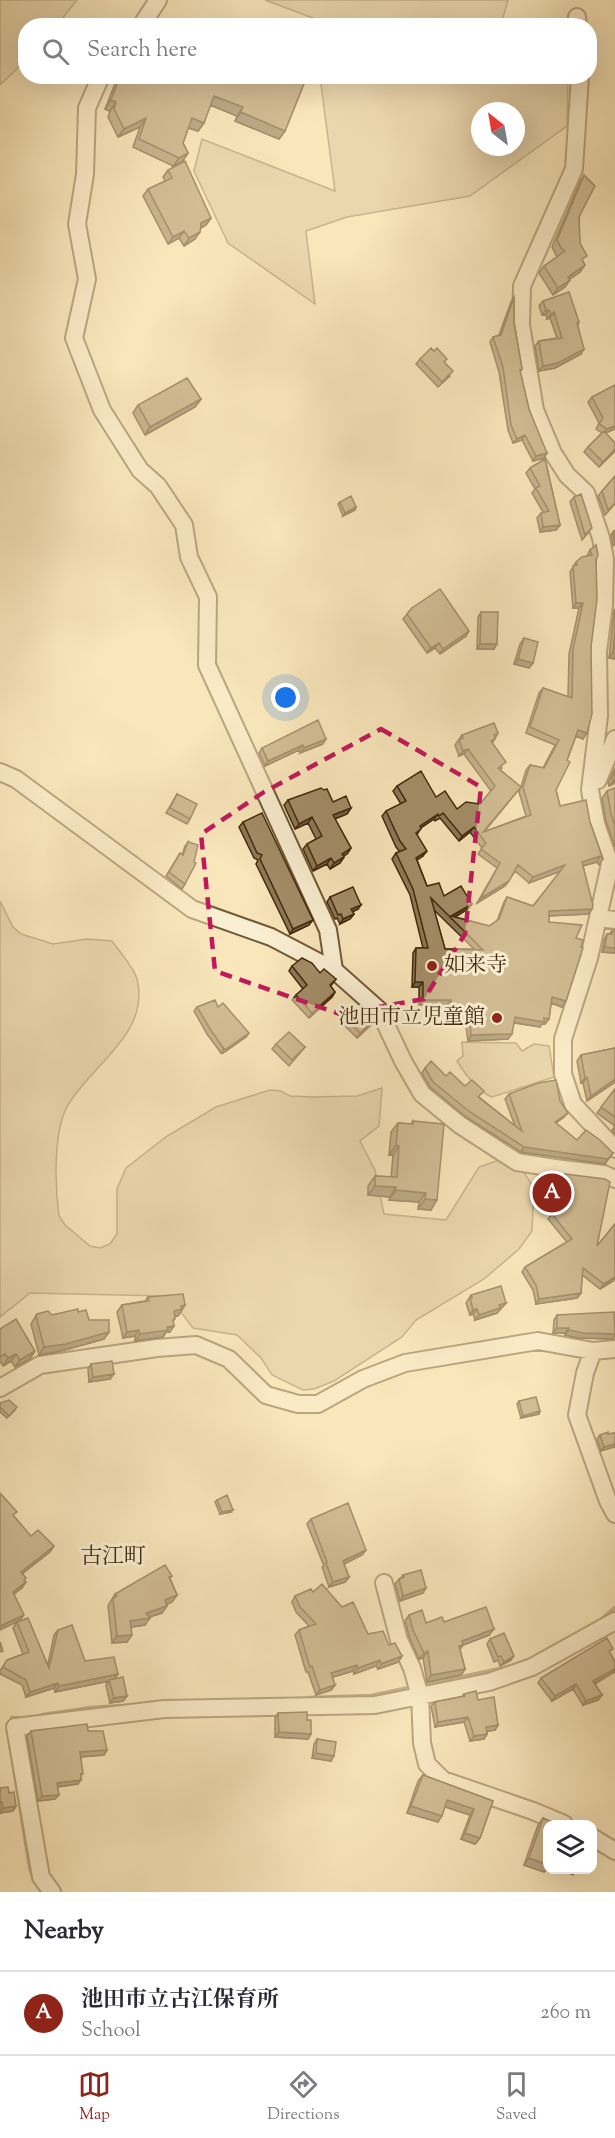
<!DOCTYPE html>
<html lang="en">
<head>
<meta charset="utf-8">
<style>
  :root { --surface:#fff; --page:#f7f7f7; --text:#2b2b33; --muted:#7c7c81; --line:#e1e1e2; --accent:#8f2418 }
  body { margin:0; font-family:"Sorts Mill Goudy","Noto Serif JP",serif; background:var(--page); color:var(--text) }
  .controls { position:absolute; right:18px; bottom:18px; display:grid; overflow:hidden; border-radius:12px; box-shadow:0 6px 24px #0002 }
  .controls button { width:54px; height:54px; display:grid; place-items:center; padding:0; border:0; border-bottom:2px solid var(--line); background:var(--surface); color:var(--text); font:30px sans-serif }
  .compass { position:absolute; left:471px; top:102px; width:54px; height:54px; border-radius:50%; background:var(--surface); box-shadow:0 6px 24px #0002; rotate:329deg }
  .you { position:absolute; left:286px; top:698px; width:21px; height:21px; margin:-15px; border:4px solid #fff; border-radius:50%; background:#1a73e8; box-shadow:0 0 0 9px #1a73e833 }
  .badge { display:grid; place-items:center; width:39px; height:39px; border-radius:50%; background:var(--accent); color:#fff; font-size:20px; font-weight:700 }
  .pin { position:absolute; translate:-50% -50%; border:3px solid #fff; box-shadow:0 2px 6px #0006 }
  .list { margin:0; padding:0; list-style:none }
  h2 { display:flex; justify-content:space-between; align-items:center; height:78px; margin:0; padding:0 24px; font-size:26px }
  h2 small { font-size:20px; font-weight:400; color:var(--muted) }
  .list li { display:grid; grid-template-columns:39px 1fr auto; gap:18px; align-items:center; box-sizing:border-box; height:84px; padding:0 24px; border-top:2px solid var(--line) }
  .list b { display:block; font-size:22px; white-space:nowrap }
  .list p { margin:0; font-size:20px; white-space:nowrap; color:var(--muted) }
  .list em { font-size:20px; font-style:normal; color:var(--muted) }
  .icon { flex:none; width:33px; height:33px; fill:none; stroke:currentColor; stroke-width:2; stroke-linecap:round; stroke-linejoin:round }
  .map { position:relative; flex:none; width:615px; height:1892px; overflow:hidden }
  .search { position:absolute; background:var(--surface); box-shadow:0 6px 24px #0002; left:18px; right:18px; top:18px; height:66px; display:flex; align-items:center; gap:15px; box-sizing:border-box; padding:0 21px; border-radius:24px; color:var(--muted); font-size:22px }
  .sheet { height:162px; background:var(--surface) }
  nav { display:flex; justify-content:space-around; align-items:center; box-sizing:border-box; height:84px; border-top:2px solid var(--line); background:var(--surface); font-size:16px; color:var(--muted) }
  nav a { display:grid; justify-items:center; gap:3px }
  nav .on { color:var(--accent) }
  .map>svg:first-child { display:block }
</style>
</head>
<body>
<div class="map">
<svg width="615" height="1892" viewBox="0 0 615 1892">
  <rect width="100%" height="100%" fill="#f9e6bb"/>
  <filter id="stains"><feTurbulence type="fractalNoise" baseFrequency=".00333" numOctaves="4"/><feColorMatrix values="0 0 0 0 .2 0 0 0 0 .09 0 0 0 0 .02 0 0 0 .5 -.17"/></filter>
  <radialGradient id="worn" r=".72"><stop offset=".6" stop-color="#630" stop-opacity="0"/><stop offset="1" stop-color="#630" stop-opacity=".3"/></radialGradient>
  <!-- green -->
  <path fill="#dac69d" stroke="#8e7854" stroke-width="1.5" fill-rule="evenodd" d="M0 0H77L57 25 26 26 25 61 0 85Z
    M265 0H508L501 25 314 26 313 18Z
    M320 77H568L567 126 470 196 347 217 306 231 315 304 228 243 194 171 202 139 335 191ZM480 111H516V147H480Z
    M0 901 13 927 21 934 53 944 87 939 112 941C119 951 134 968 137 979 151 1034 89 1066 67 1107 53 1133 55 1187 59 1216L65 1225 90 1246 100 1248 110 1244 117 1234V1189L126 1168 167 1136 216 1107 270 1090 281 1091 290 1096 312 1097 357 1096 382 1088 379 1126 360 1141 375 1170 384 1214 446 1220 479 1167 499 1160 517 1162 534 1188 532 1231 519 1249 484 1279 416 1320 402 1337 334 1381 314 1389 303 1390 272 1375 261 1358 237 1335 193 1328 173 1302 163 1296 30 1293 0 1317Z
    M462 1042 516 1043 522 1051 534 1044 549 1046 554 1077 492 1097C477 1091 465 1074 457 1061L463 1056Z"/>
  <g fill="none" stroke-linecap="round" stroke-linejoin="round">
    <!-- stream -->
    <path stroke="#8b7451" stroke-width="4.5" d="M600 1621 615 1608
      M309 1698 371 1696 505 1668
      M43 1715 91 1708 121 1706
      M11 1725 12 1718 23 1719
      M10 1742 30 1867 33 1876"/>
    <defs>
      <path id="minor" d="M577 17 578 26
        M141 26 158 0
        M101 76 87 108 85 174 77 224 87 279 74 338 102 410 140 470 158 486 184 525 189 557 208 597 207 665 328 930 334 970
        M580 76 574 169 522 286 521 325 535 410 553 453 567 475 586 493 601 538 605 559 604 605 598 652 599 716 590 790 596 824 610 864 589 958 563 1039V1074L573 1104 615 1149
        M0 772 16 779 192 909 271 937 334 970 379 1010 403 1061 422 1094 460 1125 517 1162 555 1168 604 1174 615 1179
        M598 780 615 739
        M598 918 615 920
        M593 1351 585 1373 577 1415 608 1501 615 1514
        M0 1388 40 1365 157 1348 196 1345 229 1359 266 1395 298 1404H318L363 1379 405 1363 538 1341 593 1351 615 1349
        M384 1583 399 1640 412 1668 420 1696 422 1743 427 1764 443 1780 533 1811 564 1824
        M592 1837 615 1851
        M52 1892 41 1877 15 1727 164 1709 375 1705 489 1682 532 1667 615 1621"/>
    </defs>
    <!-- minor casing -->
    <use href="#minor" stroke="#705937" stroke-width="20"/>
    <!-- minor -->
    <use href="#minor" stroke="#fbefd3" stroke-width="16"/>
  </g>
  <!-- wall -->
  <path fill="#8b7859" stroke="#432a0b" stroke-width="1.5" fill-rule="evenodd" d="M118 76H307L285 131 279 139 235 121 237 116 210 105 204 123 198 131 188 128 183 143 188 153 182 162 173 166 133 147 140 127 118 137 108 117 110 111 105 109Z
    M168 170 211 218 206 225 201 228 195 239 184 246 179 238 168 244 143 196 148 189 165 181 163 177Z
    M584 175 579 217 580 272 569 279 565 287 553 295 539 273 544 266 558 257 556 255 552 247 580 182Z
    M514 297V322L522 369 520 372 529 409 544 458 533 461 522 440 513 443 508 430 499 372 490 342 493 337 499 335 511 302Z
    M543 301 579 322 578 324 581 354 555 368 539 371 535 346 539 341 557 338 550 318 547 319 546 315H542L539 306Z
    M420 359 445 363 450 376 438 387 416 364Z
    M615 385V429L605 433 615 443V451L599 467 584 452 588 447 602 433 596 429 599 423 588 402 592 397Z
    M201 399 195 407 145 435 133 413 138 405Z
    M545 459 560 525 556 530 540 532 537 518 541 513 543 512 532 493 535 489 526 473 530 468Z
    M602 491 615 504 605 515 598 496Z
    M574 497 588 533 582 540 570 502Z
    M340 502 356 507 355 510 343 516 338 504Z
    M613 532 615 545 613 546 611 535Z
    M590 550 596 560 591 647 583 739 576 736 556 790 560 806 590 822 603 859 599 865 597 862 583 866 592 909 588 914 549 916V922L576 938 566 1001 562 1007 551 1003 549 1019 545 1024H542L540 1027 514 1023 508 1039 468 1041 466 1027H447V1005H419V987H412L413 953 416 948H423L410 895 392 859 396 853 400 852 396 847 382 816 386 811 401 804 393 791 397 786 436 797 457 809 480 804 491 791 464 754 459 756 455 745 462 735 498 733 492 744 502 768 500 770 521 787 526 770 530 765 543 768 555 745 526 733 539 693 543 688 568 697 569 654 579 608H573L570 572 576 562 587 556ZM520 788 519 792 526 816 484 832ZM440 818 459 841 470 832 482 848 478 854 497 868 477 903 505 886 515 871 529 883 561 871 533 906 507 897 504 902 497 921 489 926 455 917 468 909 472 904 444 896 427 886 417 860 423 856 417 835 421 828 434 819 435 821ZM434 910 474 949H445Z
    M412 608 466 636 440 654 435 648 427 653 403 619Z
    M615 609V659L609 658 614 611Z
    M481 612 494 649H477L478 617Z
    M524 638 533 663 529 668 514 664 520 644Z
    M323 744 300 753 299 750 265 766 259 753 262 748Z
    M615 768V783L609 786 608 783Z
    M615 788V847L606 821 602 798 607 791Z
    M177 794 190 819 187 824 166 813Z
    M288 800 333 802 351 808 347 814 335 819 351 848 347 854 343 856 344 857 340 863 330 869 327 864 313 871 303 849 307 844 316 839 308 823 295 829 284 805Z
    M243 822 309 925 290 934 256 864 258 860 254 858 239 827Z
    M188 842 185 884 182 889 166 876 180 853 182 855 185 846Z
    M330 897 358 909 352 912 354 914 350 919 340 924 337 918 335 919 327 902Z
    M612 931 615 953 602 952 604 940 607 934H609Z
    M292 966 320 973 336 979 330 987 335 992 332 997 309 1018 292 1000 296 995 303 989 289 971Z
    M197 1007H218L246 1037 223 1053H221L207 1034 194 1011Z
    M348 1020 372 1024 357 1038 344 1025Z
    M276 1044 305 1047 289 1066 272 1049Z
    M615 1048V1082L587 1101 583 1083H581L577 1061 581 1055Z
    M425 1068 446 1076 465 1086 515 1126 505 1099 509 1094 560 1101 564 1117 556 1123 605 1164 521 1152 466 1117 430 1087 422 1073Z
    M615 1089V1126L597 1113Z
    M413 1121 431 1210 418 1209 419 1202 389 1200 390 1197 368 1195V1186L375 1176 391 1177 393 1155H389L391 1132 398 1123 411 1124Z
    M615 1126V1134L612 1130Z
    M565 1174 597 1246 615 1224V1278L613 1281 600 1289 582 1275 581 1293 577 1298 536 1304 533 1290 522 1272 525 1267 567 1242 548 1219 552 1214 557 1209 546 1200Z
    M471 1295 506 1303 497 1313 475 1320 473 1314 470 1315 466 1303Z
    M148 1297 185 1305 178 1316H175L170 1332H166L163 1337 135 1341V1336L123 1338 117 1312 122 1305 145 1301Z
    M78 1312 89 1320 104 1339 61 1351 39 1355 31 1324 37 1314 52 1315Z
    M557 1315 615 1324V1335L613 1339 579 1338 565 1335V1333H553L554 1320Z
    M0 1329 30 1359 15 1367 11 1361 3 1366 0 1361Z
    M91 1364 110 1379 89 1382 88 1369Z
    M519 1401 540 1411 539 1414 521 1418 517 1404Z
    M0 1403 15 1410 7 1418 0 1412Z
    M615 1433 601 1451 597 1439 600 1435Z
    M217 1500 231 1512 220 1514 215 1502Z
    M311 1519 366 1550 362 1555 344 1564 349 1577 345 1582 329 1587 322 1567 324 1566 307 1524Z
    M403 1575 423 1593 400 1601 395 1584 399 1579 401 1578Z
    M172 1576 170 1578 177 1595 172 1602 167 1604 162 1613 149 1617 145 1625 131 1627 127 1642 112 1643 108 1606 115 1594Z
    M295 1596 368 1634 389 1645 402 1656 398 1662 378 1669 376 1666 354 1674 353 1671 332 1677 335 1685 331 1690 316 1695 308 1672H306L295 1635 299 1630 309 1626 296 1612 292 1602Z
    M409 1615 426 1623 444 1622 489 1635 463 1645 460 1649 465 1669 461 1675 427 1682 423 1658 419 1659 409 1636 405 1621Z
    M17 1622 48 1664 54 1635 58 1630 85 1661 118 1674 114 1678 127 1696 123 1701 110 1703 106 1685 109 1681 55 1692 54 1688 26 1697 22 1685 0 1674V1671L7 1660 23 1654 13 1628Z
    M490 1639 511 1660 500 1666 498 1660 494 1662 487 1644Z
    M610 1653 615 1662V1671L595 1684 602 1695 598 1700 583 1705 573 1689 552 1701 538 1683 541 1678Z
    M464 1694 478 1700 498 1725 495 1730 487 1731V1734L484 1739 470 1741 464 1722 435 1727 431 1706 435 1702 462 1697Z
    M278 1713 307 1720 311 1734 308 1739 275 1737V1718Z
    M31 1731H88L104 1755 81 1757V1777L78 1784 58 1787 55 1799 38 1801 27 1736Z
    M317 1739 331 1761 312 1758 314 1744Z
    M423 1775 493 1801 480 1838 475 1844 461 1839 470 1815 445 1807 438 1822 407 1813 418 1781Z
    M0 1788 9 1793 16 1806 13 1811 0 1813Z
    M543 1818 548 1824V1868L544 1872 524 1865 538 1825Z"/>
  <!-- shaded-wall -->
  <path fill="#716248" stroke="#432a0b" stroke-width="1.5" d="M214 96 243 107 237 116 208 104Z
    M111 100 116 102 110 111 105 109Z
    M241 112 285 131 279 139 235 121Z
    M146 118 140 127 118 137 124 129Z
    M192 118 204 123 198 131 186 127Z
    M188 153 182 162 173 166 179 158Z
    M211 218 206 225 196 230 201 223Z
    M184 231 179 238 168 244 173 237Z
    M200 232 195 239 184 246 189 238Z
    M585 265 580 272 563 284 568 277Z
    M570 280 565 287 553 295 558 288Z
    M546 310H549L546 315H542Z
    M554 312 550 318 547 319 551 314Z
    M584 349 581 354 555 368 539 371 543 366Z
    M201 399 195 407 145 435 150 427Z
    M615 426V429L603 434 607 429Z
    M525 435 522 440 513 443 517 439Z
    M615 449V451L599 467 603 462Z
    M547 453 544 458 533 461 536 456Z
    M356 507 355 510 343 516 345 513Z
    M560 525 556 530 540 532 543 527Z
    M576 603H583L579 608H573Z
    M469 631 466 636 440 654 443 649Z
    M439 643 435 648 427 653 431 648Z
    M480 644H497L494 649H477Z
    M613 652 615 653V659L609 658Z
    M518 659 533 663 529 668 514 664Z
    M578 730 587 733 583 739 574 735Z
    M326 739 323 744 300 753 304 748Z
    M303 745 299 750 265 766 268 761Z
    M468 749 464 754 459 756 463 751Z
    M615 780V783L609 786 613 781Z
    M351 808 347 814 329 821 333 815Z
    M438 814 434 819 416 831 420 826Z
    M312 817 308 823 295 829 299 824Z
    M474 827 470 832 459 841 462 836Z
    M351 848 347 854 338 859 342 854Z
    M427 851 423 856 413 863 416 858Z
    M600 856 597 862 578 867 582 862Z
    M344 857 340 863 330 869 334 863Z
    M331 858 327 864 313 871 317 866Z
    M565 865 561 871 529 883 533 877Z
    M509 881 505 886 477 903 481 898Z
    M472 904 468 909 452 919 451 917Z
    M361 905 358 909 348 914 351 909Z
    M592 909 588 914 545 916 549 911Z
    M354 914 350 919 340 924 343 919Z
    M313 920 309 925 290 934 293 929Z
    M605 947 615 948V953L602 952Z
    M415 982H423L419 987H412Z
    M335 992 332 997 309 1018 312 1013Z
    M552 997 566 1001 562 1007 549 1002Z
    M423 1000H451L447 1005H419Z
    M515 1017 544 1018 549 1019 545 1024H542L540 1027 511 1022Z
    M375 1019 372 1024 357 1038 360 1033Z
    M451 1022H470L466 1027H447Z
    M249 1033 246 1037 223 1053H221L224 1049Z
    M512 1034 508 1039 468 1041 471 1035Z
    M587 1077 583 1083H581L585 1078Z
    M615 1079V1082L587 1101 591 1096Z
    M568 1113 564 1117 552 1126 555 1122Z
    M396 1145 399 1146 393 1155H389Z
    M524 1147 613 1153 605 1164 521 1152Z
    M375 1186 396 1187 390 1197 368 1195Z
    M396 1190 426 1193 419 1202 389 1200Z
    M425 1199 437 1200 431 1210 418 1209Z
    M615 1277 613 1281 600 1289 604 1284Z
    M581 1293 577 1298 536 1304 539 1299Z
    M506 1303 497 1313 475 1320 479 1315 499 1305Z
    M185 1305 178 1316 170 1317 174 1311 181 1306Z
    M477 1309 473 1314 470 1315 473 1310Z
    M174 1326 170 1332H166L163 1337 135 1341 140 1334Z
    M557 1328H569L565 1333H553Z
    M139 1330 135 1336 123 1338 127 1332Z
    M569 1330 615 1334V1335L613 1339 579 1338 565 1335Z
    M109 1332 104 1339 61 1351 39 1355 44 1347Z
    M35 1351 30 1359 15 1367 20 1360Z
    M16 1354 11 1361 3 1366 8 1358Z
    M114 1374 110 1379 89 1382 93 1377Z
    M540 1411 539 1414 521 1418 523 1416Z
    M615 1444V1447L601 1451 604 1447Z
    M233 1510 231 1512 220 1514 222 1512Z
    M54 1546 50 1552 17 1578 21 1572Z
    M366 1550 362 1555 340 1566 343 1561Z
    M349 1577 345 1582 329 1587 333 1582Z
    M26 1582 22 1588 9 1598 13 1592Z
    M426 1588 423 1593 400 1601 403 1596Z
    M177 1595 172 1602 160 1607 165 1600Z
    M167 1606 162 1613 146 1618H150L145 1625 125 1628 130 1621 146 1613Z
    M24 1615 19 1621 0 1630V1626Z
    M494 1629 489 1635 463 1645 459 1651 454 1652 462 1641Z
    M132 1635 127 1642 112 1643 117 1636Z
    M428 1651 423 1658 419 1659 424 1653Z
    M402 1656 398 1662 378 1669 381 1664Z
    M514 1656 511 1660 500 1666 504 1662Z
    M380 1660 376 1666 354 1674 358 1668Z
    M357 1665 353 1671 327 1679 331 1673Z
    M465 1669 461 1675 427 1682 431 1675Z
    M615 1669V1672L590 1686 593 1681Z
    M118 1674 114 1680 55 1692 59 1686Z
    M58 1683 54 1688 26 1697 30 1692Z
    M576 1684 573 1689 552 1701 555 1696Z
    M335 1685 331 1690 316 1695 320 1690Z
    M602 1695 598 1700 583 1705 586 1701Z
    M127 1696 123 1701 110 1703 114 1698Z
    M468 1717 464 1722 435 1727 438 1722Z
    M498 1725 495 1730 483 1732 486 1727Z
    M279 1732 311 1734 308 1739 275 1737Z
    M487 1734 484 1739 470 1741 474 1736Z
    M107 1750 104 1755 77 1757 80 1752Z
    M316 1753 334 1756 331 1761 312 1758Z
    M81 1780 78 1784 54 1787 57 1783Z
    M59 1795 55 1799 38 1801 42 1796Z
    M447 1800 474 1809 470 1815 443 1806Z
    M16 1806 13 1811 0 1813 3 1808Z
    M411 1806 442 1816 438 1822 407 1813Z
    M465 1833 480 1838 475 1844 461 1839Z
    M529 1858 548 1865V1868L544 1872 524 1865Z
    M560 1869H577L573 1875Z"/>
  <!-- building -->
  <path fill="#a28c67" stroke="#432a0b" stroke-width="1.5" fill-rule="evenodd" d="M120 76H307L285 131 241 112 243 107 214 96 204 123 192 118 183 143 188 153 179 158 139 139 146 118 124 129 114 109 116 102 111 100Z
    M185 161 211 218 201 223 200 232 189 238 184 231 173 237 148 189 172 178 168 170Z
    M584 175 595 186 579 217 580 243 587 256 582 259 585 265 568 277 570 280 558 288 544 266 565 251 561 248 557 240Z
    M569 292 579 322 577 323 584 349 558 363 543 366 539 341 562 338 554 312 551 314 549 310H546L543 301Z
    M514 297V322L522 369 520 370 529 409 547 453 536 456 525 435 517 439 511 425 503 367 493 337 501 335Z
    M431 348 434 351 437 348 447 359 444 362 453 371 442 382 420 359Z
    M187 378 201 399 150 427 138 405Z
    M615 385V426L607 429 599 424 603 418 592 397Z
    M604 431 615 443V449L603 462 588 447Z
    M545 459 560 525 543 527 541 513 549 511 536 488 540 486 530 468Z
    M615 476V503L608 510 602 491Z
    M581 494 592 528 585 535 574 497Z
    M351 496 356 507 345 513 340 502Z
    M615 530V543L613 532Z
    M596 545 598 555 596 560 597 599 591 647 592 714 587 733 578 730 567 760 570 762 556 790 560 806 586 800 590 822 603 859 600 856 582 862 593 905 592 909 549 911V922L582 925 576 938 583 940 581 947 583 948 566 1001 552 997 549 1019 544 1018V1022L515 1017 512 1034 471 1035 470 1022H451V1000H423V982H415L416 948H428L413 889 396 853 406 849 400 841 386 811 406 801 397 786 421 771 436 797 445 791 457 809 466 802 480 804 495 786 468 749 463 751 459 740 463 738 462 735 494 723 498 733 494 735 495 739 491 741 506 762 498 768 521 787 483 832 531 815 523 787 530 765 544 768 559 740 530 727 543 688 572 698 573 649 583 603H576L573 566 577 565 576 562 582 557 592 555 590 550ZM443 813 462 836 474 827 486 843 481 849 500 863 481 898 509 881 518 865 533 877 565 865 533 906 507 897 499 919 489 926 451 916 472 904 461 886 444 896 439 883 427 886 416 858 427 851 416 833 421 829 420 826 438 814 439 816ZM431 898 483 950 445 949Z
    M440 589 469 631 443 649 439 643 431 648 407 614 412 608Z
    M481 612H498L497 644H480Z
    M615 630V653L613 652Z
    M524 638 538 642 533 663 518 659Z
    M318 720 326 739 304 748 303 745 268 761 262 748Z
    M615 771V780L613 781 612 778Z
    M321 788 324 790 327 789 333 802 346 796 351 808 333 815 351 848 342 854 344 857 334 863 331 858 317 866 307 844 322 836 312 817 299 824 288 800Z
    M615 788V826L611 814 607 791Z
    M177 794 197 804 190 819 170 808Z
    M262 813 313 920 293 929 260 859 262 855 257 853 243 822Z
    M188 842 198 845 194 862 196 863 185 884 169 872 180 853 183 855Z
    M353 887 361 905 351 909 354 914 343 919 341 914 338 915 330 897Z
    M612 931H615V948L605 947 607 934H612Z
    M302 958 312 963 320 973 324 969 336 979 330 985 335 992 312 1013 296 995 307 985 292 966Z
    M215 1000 218 1007 223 1003 249 1033 226 1049H224L210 1029 197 1007Z
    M362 1006 374 1011 372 1015 375 1019 360 1033 348 1020Z
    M289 1032 305 1047 292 1060 276 1044Z
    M615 1048V1079L591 1096 587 1077 585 1078 581 1055Z
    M431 1061 446 1076 450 1072 465 1086 472 1080 484 1091 478 1097 522 1131 509 1094 538 1083 556 1080 560 1101 568 1113 555 1122 577 1140 586 1130 600 1140 613 1153 608 1159 524 1147 470 1112 433 1082 425 1068Z
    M615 1089V1117L601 1107Z
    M413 1121 444 1124 437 1200 425 1199 426 1193 396 1190V1187L375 1186V1176L397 1177 399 1146 396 1145 398 1123 413 1124Z
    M565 1174 605 1179 610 1182 597 1246 615 1224V1277L604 1284 583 1268 581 1293 539 1299 536 1285 525 1267 572 1239 552 1214 562 1205 549 1195Z
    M501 1286 506 1303 499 1305 500 1308 479 1315 477 1309 473 1310 470 1298H472L471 1295Z
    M183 1294 185 1305 181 1306 182 1309 174 1311 175 1319 173 1320 174 1326 167 1327 168 1330 140 1334 139 1330 127 1332 122 1305 149 1301 148 1297Z
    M78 1309V1312L86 1310 89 1320H109V1332L66 1344 44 1347 36 1316 37 1314 48 1311 52 1315Z
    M614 1312 615 1334 583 1333 569 1330V1328H557V1315Z
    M16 1319 35 1351 20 1360 16 1354 8 1358 5 1354 0 1357V1329Z
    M112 1361 114 1374 93 1377 91 1364Z
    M536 1397 540 1411 523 1416 519 1401Z
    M9 1400 17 1407 9 1416 0 1407V1403Z
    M608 1432V1434L615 1433V1444L604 1447 600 1435Z
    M0 1493 17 1512 13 1515 31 1536 38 1530 54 1546 21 1572 26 1578 24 1580 26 1582 13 1592 24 1615 0 1626Z
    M227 1495 233 1510 222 1512 217 1500Z
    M348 1503 366 1550 343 1561 349 1577 333 1582 326 1563 327 1562 311 1519Z
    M165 1565 172 1576 169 1577 177 1595 165 1600 167 1606 146 1613 150 1618 130 1621 132 1635 117 1636 113 1599 117 1596 115 1594Z
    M421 1570 426 1588 403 1596 399 1579 404 1577 403 1575Z
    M322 1584 342 1607 353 1602 368 1634 383 1631 389 1645 395 1643 402 1656 381 1664 380 1660 358 1668 357 1665 331 1673 335 1685 320 1690 312 1666 310 1667 299 1630 316 1624 300 1607 295 1596 311 1589 313 1592Z
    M486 1607 494 1629 462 1641 463 1645 459 1646 465 1669 431 1675 428 1651 424 1653 413 1630 409 1615 422 1610 426 1623 442 1617 444 1622Z
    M28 1618 49 1668 58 1630 72 1625 85 1661 114 1657 118 1674 59 1686 58 1683 30 1692 26 1680 3 1667 7 1660 29 1652 17 1622Z
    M504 1633 514 1656 504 1662 501 1656 498 1657 490 1639Z
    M607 1638 613 1649 609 1651 615 1662V1669L593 1681 602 1695 586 1701 576 1684 555 1696 541 1678Z
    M0 1642 3 1651 0 1652Z
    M123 1677 127 1696 114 1698 109 1680Z
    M476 1691 478 1700 494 1697 498 1725 486 1727 487 1734 474 1736 468 1717 438 1722 435 1702 465 1696 464 1694Z
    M307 1712V1720H311V1734L279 1732 278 1713Z
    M87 1724 88 1731H103L107 1750 80 1752 83 1774H81V1780L57 1783 59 1795 42 1796 31 1731Z
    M317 1739 336 1742 334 1756 316 1753Z
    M423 1775 493 1801 480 1838 465 1833 474 1809 447 1800 442 1816 411 1806Z
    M8 1787 9 1793 14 1792 16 1806 3 1808 2 1802H0V1788Z
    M543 1818 557 1824H548V1865L529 1858Z"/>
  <!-- marked area -->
  <path d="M0 0H615V1892H0ZM381 729 481 787 465 934 424 999 340 1014 215 971 201 834 264 792Z" fill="#f9e6bb" fill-opacity=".55" fill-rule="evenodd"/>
  <path fill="none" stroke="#c2185b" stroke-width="4.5" stroke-dasharray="12 8" stroke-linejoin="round" d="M381 729 481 787 465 934 424 999 340 1014 215 971 201 834 264 792Z"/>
  <!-- markers -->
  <g fill="#8f2418" stroke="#fbefd3" stroke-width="2">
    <circle cx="432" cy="966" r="6"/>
    <circle cx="497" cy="1018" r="6"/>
  </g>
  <g text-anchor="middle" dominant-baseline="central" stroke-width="6" stroke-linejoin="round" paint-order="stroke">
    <!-- poi labels -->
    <g font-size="21" fill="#432a0b" stroke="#fbefd3" text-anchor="start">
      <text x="444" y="966">如来寺</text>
      <text x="485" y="1018" text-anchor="end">池田市立児童館</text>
    </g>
    <!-- neighbourhood labels -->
    <g font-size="22" fill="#432a0b" stroke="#fbefd3">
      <text x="113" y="1558">古江町</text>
    </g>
  </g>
  <rect width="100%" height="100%" filter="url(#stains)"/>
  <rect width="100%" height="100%" fill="url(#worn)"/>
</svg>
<div class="controls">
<button><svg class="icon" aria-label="layers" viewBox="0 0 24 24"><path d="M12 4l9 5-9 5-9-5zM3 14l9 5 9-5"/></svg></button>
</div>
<svg class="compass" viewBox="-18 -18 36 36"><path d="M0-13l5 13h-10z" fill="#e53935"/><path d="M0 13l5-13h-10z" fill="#7c7c81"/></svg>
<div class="you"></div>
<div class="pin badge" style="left:552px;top:1193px">A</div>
<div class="search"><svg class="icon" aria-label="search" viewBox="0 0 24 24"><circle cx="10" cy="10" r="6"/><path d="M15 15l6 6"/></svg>Search here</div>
</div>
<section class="sheet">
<h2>Nearby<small></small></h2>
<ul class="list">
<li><span class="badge">A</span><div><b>池田市立古江保育所</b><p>School</p></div><em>260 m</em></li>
</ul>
</section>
<nav>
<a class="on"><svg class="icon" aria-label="map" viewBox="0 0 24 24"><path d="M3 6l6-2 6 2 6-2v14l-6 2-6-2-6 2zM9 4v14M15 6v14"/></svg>Map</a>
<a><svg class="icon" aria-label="directions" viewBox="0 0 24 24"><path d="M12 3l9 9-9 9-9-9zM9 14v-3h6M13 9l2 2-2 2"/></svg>Directions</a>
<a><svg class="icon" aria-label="saved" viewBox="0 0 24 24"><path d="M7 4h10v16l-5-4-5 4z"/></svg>Saved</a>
</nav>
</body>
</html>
